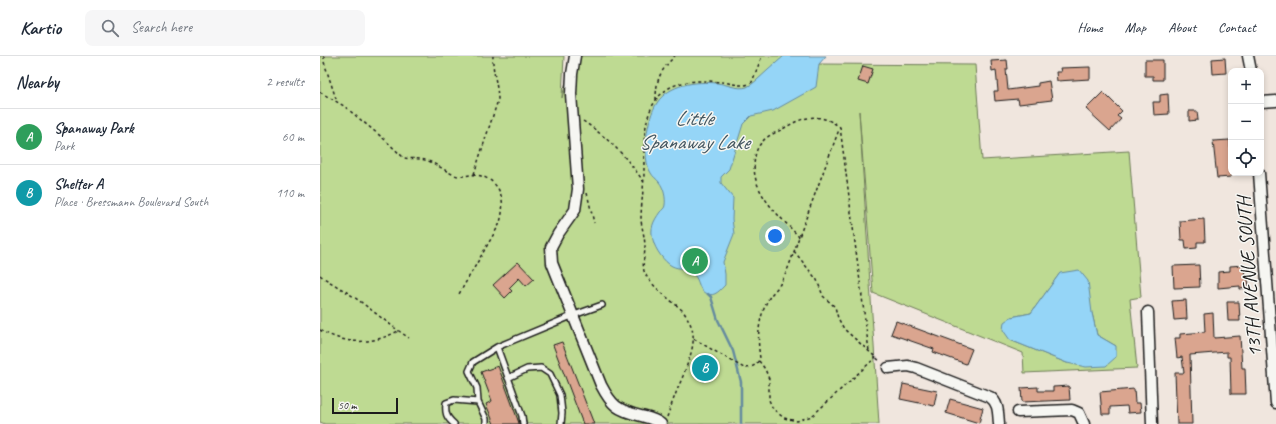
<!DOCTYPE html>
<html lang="en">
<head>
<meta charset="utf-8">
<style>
  :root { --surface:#fff; --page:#f6f6f7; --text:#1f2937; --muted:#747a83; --line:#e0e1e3; --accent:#111827 }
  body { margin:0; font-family:Caveat,sans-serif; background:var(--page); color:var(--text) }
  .controls { position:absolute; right:12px; top:12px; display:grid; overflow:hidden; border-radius:8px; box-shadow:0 2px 6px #0003 }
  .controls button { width:36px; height:36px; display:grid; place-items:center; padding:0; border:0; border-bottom:1px solid var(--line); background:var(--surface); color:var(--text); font:20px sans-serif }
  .scale { position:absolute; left:12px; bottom:10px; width:66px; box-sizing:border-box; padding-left:4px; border:2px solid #1c1c1c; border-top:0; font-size:11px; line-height:14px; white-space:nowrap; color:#1c1c1c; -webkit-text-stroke:3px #f6f6f2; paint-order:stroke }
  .you { position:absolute; left:455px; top:180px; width:14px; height:14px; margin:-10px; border:3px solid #fff; border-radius:50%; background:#1a73e8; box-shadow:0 0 0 6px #1a73e833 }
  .badge { display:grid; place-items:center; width:26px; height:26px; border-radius:50%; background:var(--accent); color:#fff; font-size:13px; font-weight:700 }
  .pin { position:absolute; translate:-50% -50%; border:2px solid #fff; box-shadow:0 1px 4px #0006 }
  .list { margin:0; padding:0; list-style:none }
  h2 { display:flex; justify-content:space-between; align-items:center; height:52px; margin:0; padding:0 16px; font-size:17px }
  h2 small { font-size:13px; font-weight:400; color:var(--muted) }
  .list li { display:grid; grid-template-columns:26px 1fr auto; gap:12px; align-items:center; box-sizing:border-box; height:56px; padding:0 16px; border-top:1px solid var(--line) }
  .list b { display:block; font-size:15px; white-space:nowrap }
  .list p { margin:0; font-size:13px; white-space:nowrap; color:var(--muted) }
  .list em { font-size:13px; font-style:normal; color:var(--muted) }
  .icon { flex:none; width:22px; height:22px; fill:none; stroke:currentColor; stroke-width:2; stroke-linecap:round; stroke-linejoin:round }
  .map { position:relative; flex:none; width:956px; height:368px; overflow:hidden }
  header { display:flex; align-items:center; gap:24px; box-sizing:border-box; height:56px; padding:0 20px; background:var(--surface); border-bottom:1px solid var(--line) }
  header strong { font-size:19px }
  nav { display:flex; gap:22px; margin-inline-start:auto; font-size:14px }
  .search { width:280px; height:36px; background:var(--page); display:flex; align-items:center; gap:10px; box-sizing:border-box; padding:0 14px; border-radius:8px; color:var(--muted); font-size:15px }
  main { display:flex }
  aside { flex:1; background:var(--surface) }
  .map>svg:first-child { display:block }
</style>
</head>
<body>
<header>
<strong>Kartio</strong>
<div class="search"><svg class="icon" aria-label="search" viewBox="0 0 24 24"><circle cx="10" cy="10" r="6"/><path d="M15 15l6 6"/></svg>Search here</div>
<nav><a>Home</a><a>Map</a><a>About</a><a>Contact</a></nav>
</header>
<main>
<aside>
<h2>Nearby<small>2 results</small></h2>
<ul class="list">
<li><span class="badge" style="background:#2e9e5b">A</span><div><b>Spanaway Park</b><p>Park</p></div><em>60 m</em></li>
<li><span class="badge" style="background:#0f9aa8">B</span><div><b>Shelter A</b><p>Place · Bressmann Boulevard South</p></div><em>110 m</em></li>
</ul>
</aside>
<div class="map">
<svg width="956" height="368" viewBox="0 0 956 368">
  <rect width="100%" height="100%" fill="#f0e6de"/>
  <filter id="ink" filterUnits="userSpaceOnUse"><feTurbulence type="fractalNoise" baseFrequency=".025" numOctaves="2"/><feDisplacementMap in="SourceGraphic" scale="8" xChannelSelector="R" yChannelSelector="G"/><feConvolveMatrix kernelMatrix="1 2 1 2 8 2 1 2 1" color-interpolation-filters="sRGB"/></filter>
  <g filter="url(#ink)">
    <!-- green -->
    <path fill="#beda92" stroke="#6d7b57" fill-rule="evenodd" d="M0 0H244L242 42 252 0H490L499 8 655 9 662 104 809 95 821 241 810 243 817 312 704 317 703 297 553 237 539 55 559 368H5L0 366ZM740 217 772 257 777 279 796 290 747 307 690 284 691 261 711 257Z"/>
    <!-- water -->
    <path fill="#95d5f7" stroke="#658b9f" d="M464 0H506L499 8 496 31 453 55 431 60 423 68 409 113 401 121V127L413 142 412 163 414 178 403 206 405 218V229C400 234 395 241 387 238 378 235 380 225 374 219 366 210 360 214 352 210 344 206 335 193 333 184 330 172 333 166 340 156 342 154 345 152 345 149 346 142 344 132 339 126 337 123 333 121 331 117 321 102 327 61 337 47 349 28 376 25 397 27 406 28 418 34 427 31 435 27 441 20 448 14 453 9 459 5 464 0Z
      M759 214 768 225 772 257 777 279 796 290V301L786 310 766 311 747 307 690 284 683 274 684 266 691 261 711 257 740 217Z"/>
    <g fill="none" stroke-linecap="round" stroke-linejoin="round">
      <!-- stream -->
      <path stroke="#658b9f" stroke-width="2.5" d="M388 238 391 241 398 264 413 295 421 326V368"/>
    </g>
    <!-- building -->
    <path fill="#daa58f" stroke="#1c1c1c" d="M905 2 906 17 893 18 892 3Z
      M687 4 688 13H686L688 34 718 30V27L729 25 732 44 699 48 698 43 675 45 674 35H678L676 14 672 15 671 5Z
      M825 4H843V24H833V20H825Z
      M543 10 553 13 548 28 538 25Z
      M770 11V23L737 25 736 16H741L740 12Z
      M783 36 802 55 797 60 801 63 790 75 766 53Z
      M848 38 849 58 834 59 833 46H840V39Z
      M869 55H877L878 64 869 65Z
      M910 84 911 121 897 122 893 85Z
      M884 163 885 186H877V192L866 193 865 184H861L860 165Z
      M198 206 214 223 206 230 199 222 189 232 192 235 185 242 173 229Z
      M879 209 880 231 854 232 853 210Z
      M924 209 925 222H928L929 232 920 233V230L898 232V216L910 215V210Z
      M866 244 867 263 854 264 852 245Z
      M907 246H919L920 265H908Z
      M893 257 894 282 920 280 922 312H925L926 338H911L910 301H907V296L870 299 872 368H857L855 317H864L862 301 857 302 855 282H860V278L885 276 884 258Z
      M576 265 652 293 646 308 613 296 614 293 571 278Z
      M242 286 274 368H263L233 289Z
      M386 299 396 305 384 325 374 319Z
      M178 310 199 367V368H174L166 348 172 345 161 316Z
      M583 328 617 335 614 350 580 343Z
      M749 330 750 344 702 346 701 332 718 331V335H733V331Z
      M814 333 815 347H820L821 356 808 357 807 350 790 351V358H782L780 336Z
      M630 343 663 352 659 367 626 357Z"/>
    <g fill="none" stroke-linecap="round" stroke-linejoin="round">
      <defs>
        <path id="lane" d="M188 322 207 313 221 312 230 318 240 339 242 357 241 368
          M134 368C126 361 125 357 126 347L134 344 158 346
          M166 368V363L158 346 157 332 149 315 153 306 177 291
          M203 368 202 360 177 291 254 259 282 249"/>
        <path id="street" d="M255 0 252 18 251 38 258 133 255 154 238 178 231 191 232 207 281 329C292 350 297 354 321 360 329 362 335 363 341 368
          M928 0 931 15
          M941 46 956 45
          M939 117 956 347
          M828 256 832 368
          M568 312 588 310 596 312 670 341C679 347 678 358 679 368
          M698 356 752 354 759 357 764 368"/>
      </defs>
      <!-- lane casing -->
      <use href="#lane" stroke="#1c1c1c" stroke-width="8"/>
      <!-- street casing -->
      <use href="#street" stroke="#1c1c1c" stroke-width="13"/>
      <!-- path -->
      <path stroke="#1c1c1c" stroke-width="1.5" stroke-dasharray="3 3" stroke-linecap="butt" d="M4 0V6L17 46
        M0 36 24 50 64 83 84 102C90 103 98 102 105 104 117 107 126 117 138 120 145 121 149 118 156 119 182 123 187 147 179 169L139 238
        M336 44C336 23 340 15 355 0
        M263 65C287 81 307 101 323 125
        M520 71 549 295
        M154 118 178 44C178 29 172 15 173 0
        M267 137 274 167
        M474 195 497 224 503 240 515 251 518 262 524 273 561 306
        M0 219C9 226 19 231 28 237 49 251 68 268 89 282
        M0 274C26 289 52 289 78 275
        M374 283 424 312C432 312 437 309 440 302 437 282 438 261 449 242 452 237 457 233 460 228 468 216 474 195 479 181L520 71C498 55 482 61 461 74 455 77 447 80 443 85 434 93 433 109 435 120 440 145 463 163 479 181
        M439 305 445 313 449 323V344L453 353 464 362 477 365 492 360 556 301
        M347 361C352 347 357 334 363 320 372 295 381 278 362 254 351 244 329 229 324 215 322 207 325 199 325 191 325 182 322 173 321 164 321 148 324 131 324 115 324 87 321 49 349 32 363 24 384 24 400 26 410 26 423 33 432 26L442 0"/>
      <!-- lane -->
      <use href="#lane" stroke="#f6f6f2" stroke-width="5"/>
      <!-- street -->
      <use href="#street" stroke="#f6f6f2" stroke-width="10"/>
    </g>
  </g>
  <g text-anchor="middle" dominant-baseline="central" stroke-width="3" stroke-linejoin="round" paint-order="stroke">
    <!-- street labels -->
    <g font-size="20" fill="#1c1c1c" stroke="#f6f6f2">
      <text transform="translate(929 221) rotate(-94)">13TH AVENUE SOUTH</text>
    </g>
    <!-- water labels -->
    <g font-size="21" font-style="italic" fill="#40545e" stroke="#f6f6f2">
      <text x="374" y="62">Little<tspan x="374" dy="24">Spanaway Lake</tspan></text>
    </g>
  </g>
</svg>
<div class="controls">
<button>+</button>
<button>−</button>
<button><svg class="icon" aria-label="locate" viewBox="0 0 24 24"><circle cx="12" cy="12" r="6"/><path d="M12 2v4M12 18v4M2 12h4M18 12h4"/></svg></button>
</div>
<div class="scale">50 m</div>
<div class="you"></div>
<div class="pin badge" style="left:375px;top:205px;background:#2e9e5b">A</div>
<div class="pin badge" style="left:385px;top:312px;background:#0f9aa8">B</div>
</div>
</main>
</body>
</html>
